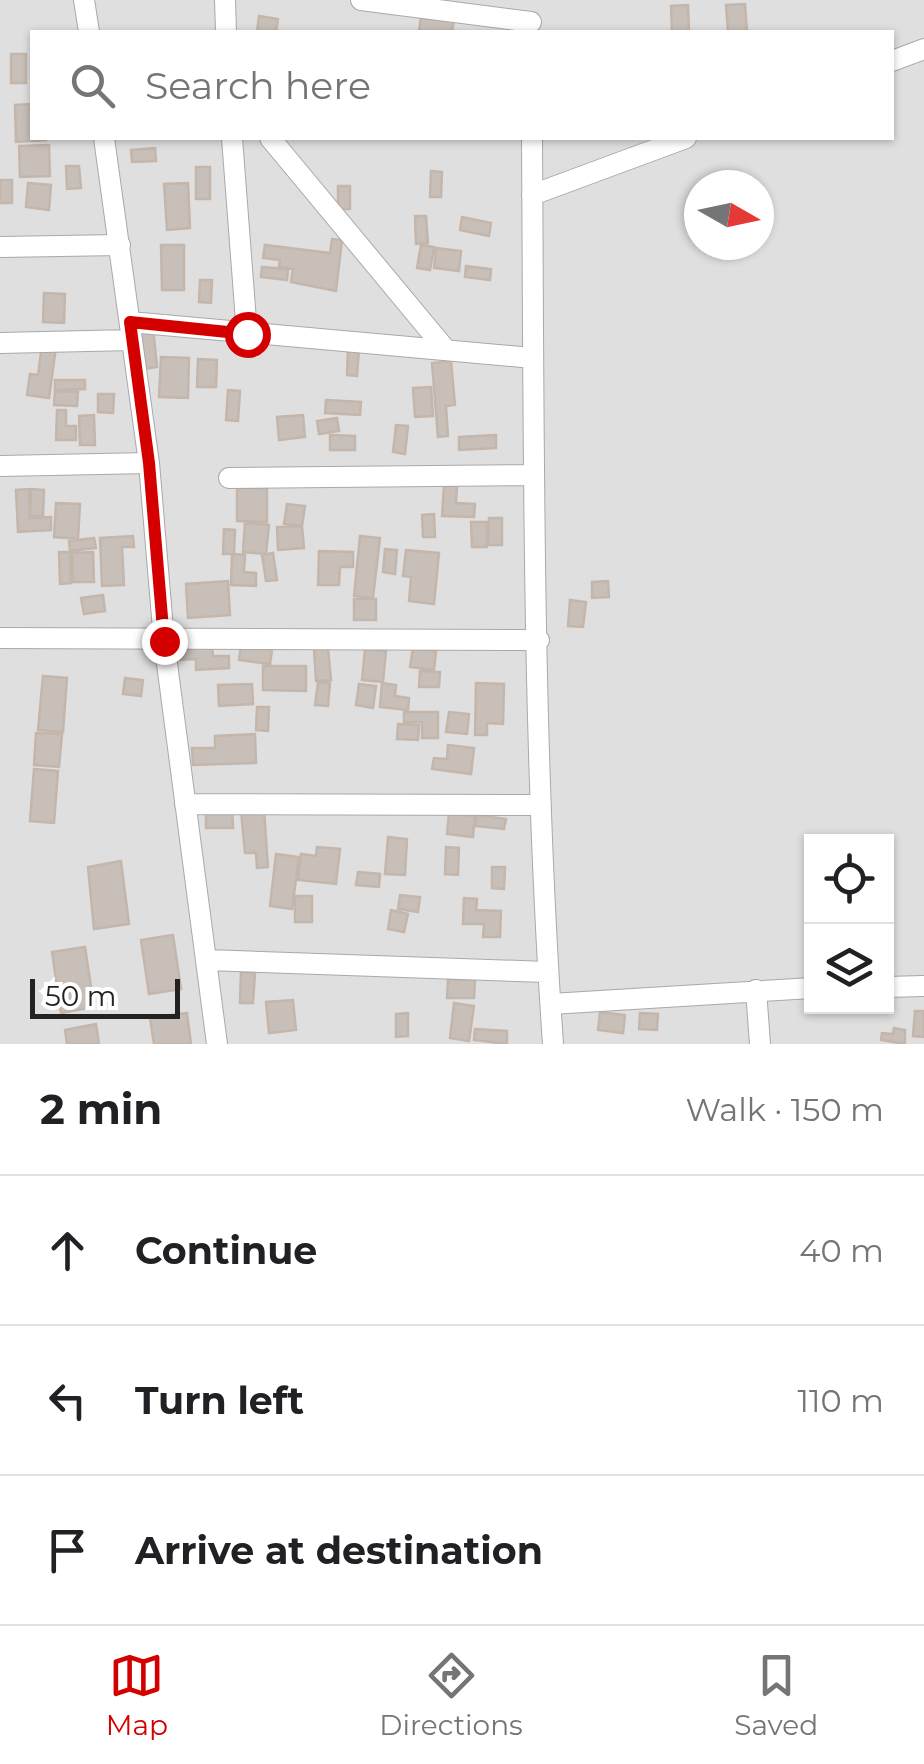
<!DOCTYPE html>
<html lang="en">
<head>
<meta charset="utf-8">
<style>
  :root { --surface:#fff; --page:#f6f6f6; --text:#202124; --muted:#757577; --line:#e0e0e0; --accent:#d40000 }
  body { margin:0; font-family:Montserrat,sans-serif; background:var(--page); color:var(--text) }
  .controls { position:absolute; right:30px; bottom:30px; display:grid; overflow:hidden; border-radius:0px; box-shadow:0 2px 8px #0004 }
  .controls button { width:90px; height:90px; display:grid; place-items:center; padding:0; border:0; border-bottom:2px solid var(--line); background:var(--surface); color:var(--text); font:50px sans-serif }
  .compass { position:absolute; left:684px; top:170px; width:90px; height:90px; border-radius:50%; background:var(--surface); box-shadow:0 2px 8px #0004; rotate:99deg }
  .scale { position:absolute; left:30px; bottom:25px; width:150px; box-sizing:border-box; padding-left:10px; border:5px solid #222; border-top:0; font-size:28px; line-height:35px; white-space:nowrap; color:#222; -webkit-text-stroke:8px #fff; paint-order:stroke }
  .stop { position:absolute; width:30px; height:30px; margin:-22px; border:8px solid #d40000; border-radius:50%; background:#fff }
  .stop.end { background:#d40000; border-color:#fff; box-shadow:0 2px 10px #0008 }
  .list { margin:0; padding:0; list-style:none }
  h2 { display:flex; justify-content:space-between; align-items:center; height:130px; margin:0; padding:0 40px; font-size:42px }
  h2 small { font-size:32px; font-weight:400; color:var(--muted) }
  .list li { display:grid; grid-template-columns:65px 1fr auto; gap:30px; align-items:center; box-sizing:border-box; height:150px; padding:0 40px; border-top:2px solid var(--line) }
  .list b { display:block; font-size:38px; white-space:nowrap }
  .list em { font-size:32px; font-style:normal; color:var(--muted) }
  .icon { flex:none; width:55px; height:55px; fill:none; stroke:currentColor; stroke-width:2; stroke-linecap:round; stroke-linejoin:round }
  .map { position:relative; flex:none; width:924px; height:1044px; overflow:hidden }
  .search { position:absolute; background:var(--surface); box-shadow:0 2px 8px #0004; left:30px; right:30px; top:30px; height:110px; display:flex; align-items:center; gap:25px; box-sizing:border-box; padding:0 35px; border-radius:0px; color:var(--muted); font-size:38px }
  .sheet { height:580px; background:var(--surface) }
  nav { display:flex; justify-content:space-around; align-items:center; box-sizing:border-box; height:140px; border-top:2px solid var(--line); background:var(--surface); font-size:28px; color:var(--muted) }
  nav a { display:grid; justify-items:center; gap:5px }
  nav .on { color:var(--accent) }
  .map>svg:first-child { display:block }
</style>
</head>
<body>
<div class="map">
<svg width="924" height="1044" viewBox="0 0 924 1044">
  <rect width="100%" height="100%" fill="#f2efe9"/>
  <!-- residential -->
  <path fill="#e0dfdf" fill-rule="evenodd" d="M0 0H924V1044H0ZM32 32H892V138H32ZM699 185H759V245H699ZM812 842H886V1006H812Z"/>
  <!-- building -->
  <path fill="#c7bfb8" stroke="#c4b6ab" stroke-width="2.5" d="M745 4 747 32H728L726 5Z
    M688 5 689 32H672L671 6Z
    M421 15 454 19 452 32H419Z
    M259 16 278 19 276 32H257Z
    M11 54H26V83H11Z
    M32 104V138L47 140 16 142 15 105Z
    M49 145 50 176 20 177 19 146Z
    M155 148 156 161 132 162 131 150Z
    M66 166H79L81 188 67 189Z
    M196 167H210V199H196Z
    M431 171 442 172 441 197H430Z
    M0 180H12V203H0Z
    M28 183 51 185 49 210 26 207Z
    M188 183 190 228 167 230 164 184Z
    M338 186H350V209H338Z
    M415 216H426L428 243 416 244Z
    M462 217 491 223 489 236 460 230Z
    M332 239 342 240 336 291 291 282 293 269 279 267 280 260 263 258 265 245 330 253Z
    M161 245H184V290H162Z
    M421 245 434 247 430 270 417 268Z
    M436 248 461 251 459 271 434 268Z
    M466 266 491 269 490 280 465 277Z
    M262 267 288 269 287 280 261 277Z
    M200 280H212L211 303 199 302Z
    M44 293 65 294 64 323 43 322Z
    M153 327 157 367 144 369 140 329Z
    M42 345 56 347 49 398 27 395 30 374 38 375Z
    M348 348 359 349 357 376 347 375Z
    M161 357 189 358 188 398 159 397Z
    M198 359 217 360 216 387H197Z
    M451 361 455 405 446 406 448 436 438 437 432 363Z
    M55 380H85V389L55 390Z
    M431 387 433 416 415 417 413 388Z
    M228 390 240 391 238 421 226 420Z
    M55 391 78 392 77 406 54 405Z
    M98 394H114L113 413 98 412Z
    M326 400 361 402 360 415 325 413Z
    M57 410H66V426H76V440H56Z
    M94 415 95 445H80L79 416Z
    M303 415 305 437 279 440 277 417Z
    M337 418 339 431 319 434 317 421Z
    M396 425 408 426 405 454 393 452Z
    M330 435 355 436V450H330Z
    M496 435V448L459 450V437Z
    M444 485 457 486 456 503 475 504 474 517 442 516Z
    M237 488H267V522L237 521Z
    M29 489 30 518 51 517V530L18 532 16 490Z
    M31 489 44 490 43 516H30Z
    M56 503 80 504 78 539 54 537Z
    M287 504 305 506 302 526 284 524Z
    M434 514 435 537H423L422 515Z
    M489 518H502V545H488Z
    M471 522H487V547H472Z
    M245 523 269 525 266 554 243 552Z
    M302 526 304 548 278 550 277 527Z
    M224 529 235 530 234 554H223Z
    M133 536 134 547H122L124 585 102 586 100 538Z
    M360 536 380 538 373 598 354 596Z
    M94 538 96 548 70 551 69 541Z
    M385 549 397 550 395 574 383 572Z
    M406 550 439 553 434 604 409 601 411 577 403 576Z
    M319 551 353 552V567H340L339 585H318Z
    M59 552H70L71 583 60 584Z
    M93 552 94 582H73L72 553Z
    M273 553 277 580 266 581 262 555Z
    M232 554 245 555 244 572 256 573V586L231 585Z
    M228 581 230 615 188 618 186 584Z
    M608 581 609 597 592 598V582Z
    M103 595 105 611 84 614 81 598Z
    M354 599H376V620H354Z
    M570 600 586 602 583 627 568 626Z
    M212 644 213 656H229V668L196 670V659L177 660V646Z
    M241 646 272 650 270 664 239 660Z
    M328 648 331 680 316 681 314 649Z
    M413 648 436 651 434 670 410 667Z
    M365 649 386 651 383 682 362 680Z
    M263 666H306V691L263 690Z
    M420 671 440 672 439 687H419Z
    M43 676 67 678 63 732 38 730Z
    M125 678 143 680 141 696 123 694Z
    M318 682 330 683 328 706 315 705Z
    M382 683 396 685 395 696 409 698 408 710 380 707Z
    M476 683 504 684 503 724 487 723V735H475Z
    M252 684 253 704 219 706 218 685Z
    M359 684 376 686 373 708 356 705Z
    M257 707H269L268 731 256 730Z
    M404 712H438V738H422V722H404Z
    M449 712 469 714 467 734 446 732Z
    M398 724 419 725 418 740 397 739Z
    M36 733 62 734 59 767 34 765Z
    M255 734 256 763 193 765 192 748H215V736Z
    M448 745 474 748 471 774 432 769 434 758 447 759Z
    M34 769 58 771 54 823 30 821Z
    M232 807 233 828H206V808Z
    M264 809 268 867 257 868 256 853H245L241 811Z
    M449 813 475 816 473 837 447 834Z
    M477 815 506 819 504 829 475 826Z
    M388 837 407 839 405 875 385 874Z
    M317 847 340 849 336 884 298 880 301 854 316 856Z
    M446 847 459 848 458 875 445 874Z
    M276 854 299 857 292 909 270 906Z
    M121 861 129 924 94 929 88 867Z
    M492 867H505L504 889 492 888Z
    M358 872 380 874 379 887 356 885Z
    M400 895 420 897 418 912 398 909Z
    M295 896H312V922H295Z
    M464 898 477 899 476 910 501 911 500 937H483L484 924H463Z
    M391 910 408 914 404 932 388 929Z
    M173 935 181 989 149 994 141 940Z
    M85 947 94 1007 61 1013 52 952Z
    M241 972 255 973 253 1003H240Z
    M448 979 475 980 474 998H447Z
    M293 1000 296 1030 269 1033 266 1002Z
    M454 1003 474 1006 469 1041 450 1038Z
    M915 1011H924V1037L913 1036Z
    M600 1012 625 1015 623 1033 598 1030Z
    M187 1013 191 1044H154L150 1018Z
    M408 1013V1036L396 1037V1014Z
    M640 1013 658 1014 657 1030 639 1029Z
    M96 1024 99 1044H67L65 1030Z
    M894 1028 905 1030V1044L881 1040 882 1033 893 1034Z
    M475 1029 507 1031V1044L474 1040Z"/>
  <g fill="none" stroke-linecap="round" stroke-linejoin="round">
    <defs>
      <path id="minor" d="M84 0 89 32
        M225 0 226 32
        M361 0 531 22
        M892 61 924 49
        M104 138 149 463 164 641 217 1044
        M232 138 247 334
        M270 138 446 350
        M532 138C534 440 532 743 553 1044
        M532 195 686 138
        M0 247 120 245
        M130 322 533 358
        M0 343 132 340
        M0 466 149 463
        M229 478 532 475
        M0 638 539 640
        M185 804 540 805
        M207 960 547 972
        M886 987 924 986
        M756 990 760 1044
        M551 1004 812 988"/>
    </defs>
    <!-- minor casing -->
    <use href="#minor" stroke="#a9a9a9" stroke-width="22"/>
    <!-- minor -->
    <use href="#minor" stroke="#fff" stroke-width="20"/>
  </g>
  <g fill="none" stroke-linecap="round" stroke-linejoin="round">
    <!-- route -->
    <path stroke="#d40000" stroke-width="12" d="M164 641 149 463 130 322 247 334"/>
  </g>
</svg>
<div class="controls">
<button><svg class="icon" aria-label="locate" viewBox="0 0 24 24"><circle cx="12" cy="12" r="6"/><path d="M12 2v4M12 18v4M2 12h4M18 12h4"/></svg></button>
<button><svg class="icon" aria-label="layers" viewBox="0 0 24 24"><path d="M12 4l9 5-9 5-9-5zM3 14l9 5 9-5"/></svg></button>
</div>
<svg class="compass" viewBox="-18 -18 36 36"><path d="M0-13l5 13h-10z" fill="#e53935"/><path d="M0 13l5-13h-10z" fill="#757577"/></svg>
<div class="scale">50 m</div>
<div class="stop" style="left:247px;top:334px"></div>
<div class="stop end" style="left:164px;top:641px"></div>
<div class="search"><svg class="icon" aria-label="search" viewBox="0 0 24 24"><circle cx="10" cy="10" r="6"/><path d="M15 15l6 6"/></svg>Search here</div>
</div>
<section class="sheet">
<h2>2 min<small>Walk · 150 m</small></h2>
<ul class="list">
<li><svg class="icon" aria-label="ahead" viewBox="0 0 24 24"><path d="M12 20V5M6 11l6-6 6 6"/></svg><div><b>Continue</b></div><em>40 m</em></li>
<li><svg class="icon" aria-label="left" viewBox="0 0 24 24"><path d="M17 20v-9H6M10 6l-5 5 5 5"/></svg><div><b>Turn left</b></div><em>110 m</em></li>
<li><svg class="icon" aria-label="arrive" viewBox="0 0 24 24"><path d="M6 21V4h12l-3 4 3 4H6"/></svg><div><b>Arrive at destination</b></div></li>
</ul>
</section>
<nav>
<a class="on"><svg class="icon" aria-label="map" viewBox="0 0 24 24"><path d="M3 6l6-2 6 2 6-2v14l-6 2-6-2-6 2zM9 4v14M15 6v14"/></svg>Map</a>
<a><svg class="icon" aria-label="directions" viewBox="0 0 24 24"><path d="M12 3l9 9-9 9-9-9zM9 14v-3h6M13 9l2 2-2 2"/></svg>Directions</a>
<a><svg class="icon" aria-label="saved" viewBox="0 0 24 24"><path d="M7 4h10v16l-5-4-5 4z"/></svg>Saved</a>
</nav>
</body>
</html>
